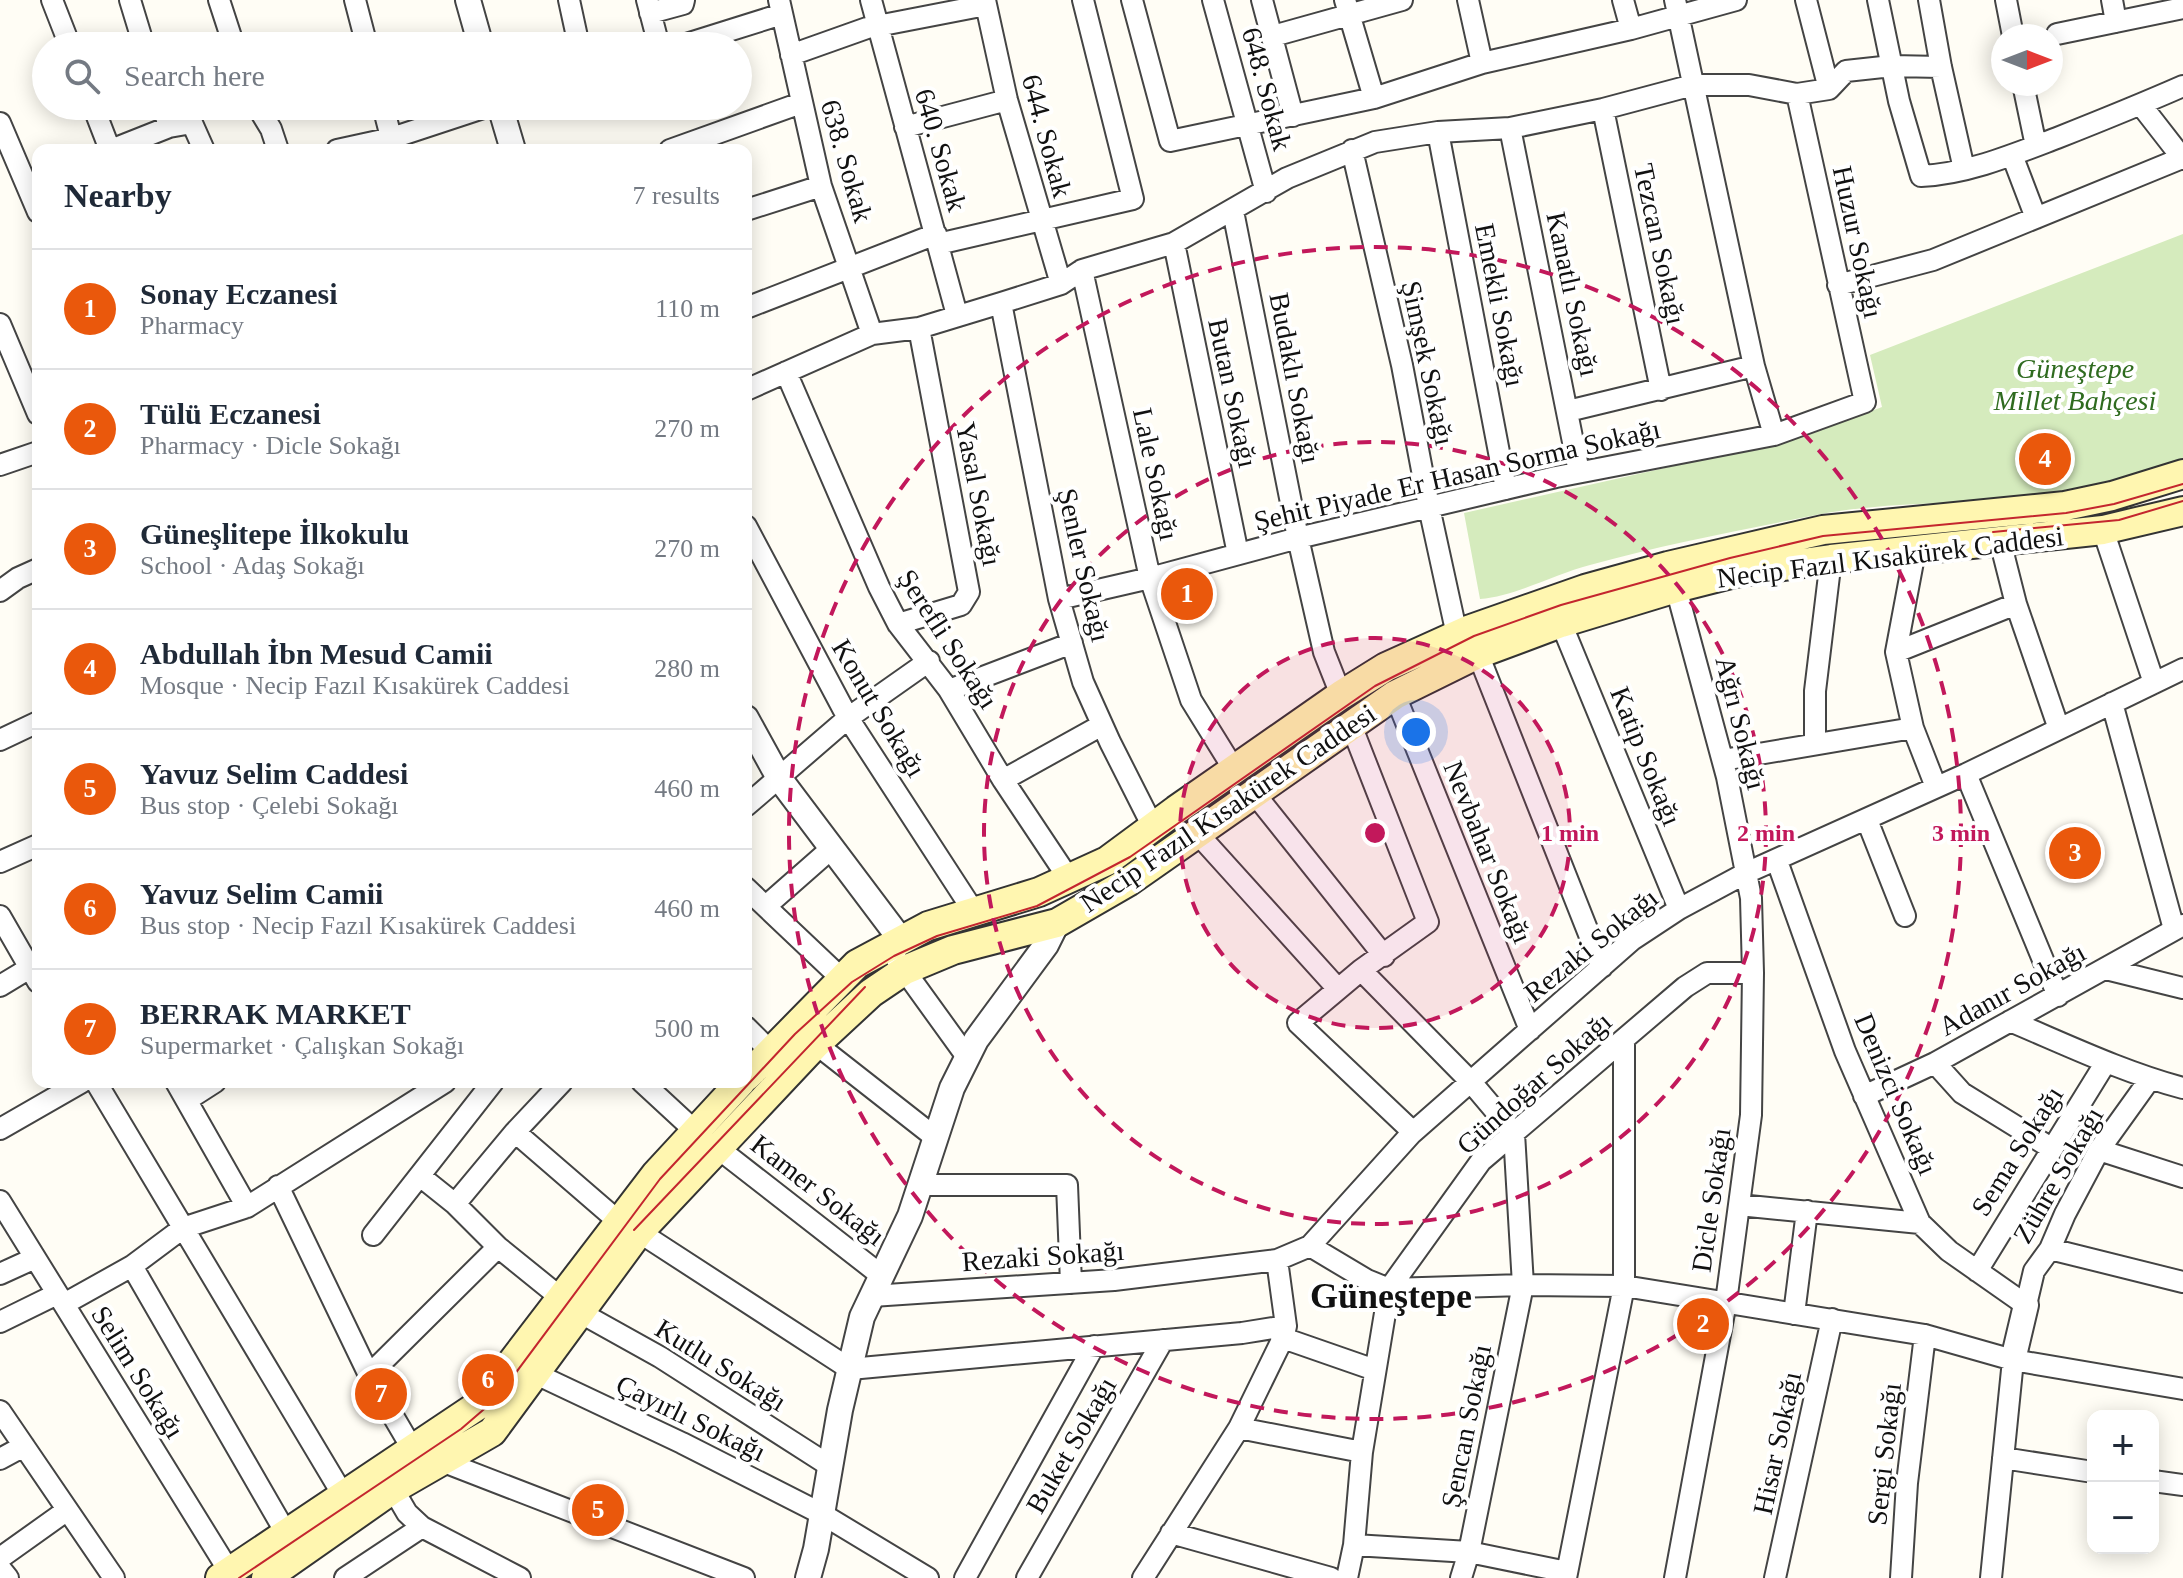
<!DOCTYPE html>
<html lang="en">
<head>
<meta charset="utf-8">
<style>
  :root { --surface:#fff; --page:#f6f6f7; --text:#1f2937; --muted:#747a83; --line:#e0e1e3; --accent:#ea580c }
  body { margin:0; font-family:"Times New Roman",serif; background:var(--page); color:var(--text) }
  .controls { position:absolute; right:24px; bottom:24px; display:grid; overflow:hidden; border-radius:16px; box-shadow:0 4px 20px #0003 }
  .controls button { width:72px; height:72px; display:grid; place-items:center; padding:0; border:0; border-bottom:2px solid var(--line); background:var(--surface); color:var(--text); font:40px sans-serif }
  .compass { position:absolute; left:1991px; top:24px; width:72px; height:72px; border-radius:50%; background:var(--surface); box-shadow:0 4px 20px #0003; rotate:90deg }
  .you { position:absolute; left:1416px; top:732px; width:28px; height:28px; margin:-20px; border:6px solid #fff; border-radius:50%; background:#1a73e8; box-shadow:0 0 0 12px #1a73e833 }
  .badge { display:grid; place-items:center; width:52px; height:52px; border-radius:50%; background:var(--accent); color:#fff; font-size:26px; font-weight:700 }
  .pin { position:absolute; translate:-50% -50%; border:4px solid #fff; box-shadow:0 2px 8px #0006 }
  .list { margin:0; padding:0; list-style:none }
  h2 { display:flex; justify-content:space-between; align-items:center; height:104px; margin:0; padding:0 32px; font-size:34px }
  h2 small { font-size:26px; font-weight:400; color:var(--muted) }
  .list li { display:grid; grid-template-columns:52px 1fr auto; gap:24px; align-items:center; box-sizing:border-box; height:120px; padding:0 32px; border-top:2px solid var(--line) }
  .list b { display:block; font-size:30px; white-space:nowrap }
  .list p { margin:0; font-size:26px; white-space:nowrap; color:var(--muted) }
  .list em { font-size:26px; font-style:normal; color:var(--muted) }
  .icon { flex:none; width:44px; height:44px; fill:none; stroke:currentColor; stroke-width:2; stroke-linecap:round; stroke-linejoin:round }
  .map { position:relative; flex:none; width:2183px; height:1578px; overflow:hidden }
  .search { position:absolute; background:var(--surface); box-shadow:0 4px 20px #0003; left:32px; top:32px; width:720px; height:88px; display:flex; align-items:center; gap:20px; box-sizing:border-box; padding:0 28px; border-radius:44px; color:var(--muted); font-size:30px }
  .panel { position:absolute; background:var(--surface); box-shadow:0 4px 20px #0003; left:32px; top:144px; width:720px; height:944px; border-radius:16px }
  .map>svg:first-child { display:block }
</style>
</head>
<body>
<div class="map">
<svg width="2183" height="1578" viewBox="0 0 2183 1578">
  <rect width="100%" height="100%" fill="#fffdf5"/>
  <!-- green -->
  <path fill="#d5ebbd" d="M2183 234V461C2127 477 2069 492 2011 498 1946 505 1881 502 1816 515 1741 530 1665 544 1590 565 1555 574 1516 596 1480 599L1464 513 1803 437 1882 407 1870 355Z"/>
  <g fill="none" stroke-linecap="round" stroke-linejoin="round">
    <defs>
      <path id="minor" d="M52 0 70 46
        M130 0 144 46
        M219 0 234 46
        M355 0 367 46
        M569 0 579 46
        M647 0 659 46
        M779 0 821 186 872 334
        M871 0 957 315
        M985 0 1007 100 1061 284
        M1132 0 1170 141 1374 98 1482 63 1631 29 1736 0
        M1213 0 1266 192
        M1262 0 1293 116
        M1345 0 1374 98
        M1468 0 1482 63
        M1623 0 1631 29
        M1675 0 1754 366 1774 435
        M1806 0 1829 89
        M1878 0 1899 101 1921 176C1967 174 2015 154 2057 138 2100 121 2142 104 2183 86
        M1929 0 1941 67 1964 169
        M2006 0 2013 36
        M2112 0 2116 22
        M650 13 683 4 684 0
        M2057 34 2183 8
        M1273 36 1402 0
        M680 46 782 14
        M791 55 867 28 986 5
        M2023 84 2036 146
        M2141 105 2183 159
        M93 106 110 150
        M163 106 169 127
        M257 106 271 129 278 150
        M383 106 394 149
        M1603 109 1661 390
        M0 123 38 212
        M905 127 1007 100
        M1510 128 1579 472
        M1438 132 1506 489
        M111 150 169 127 192 123 204 150
        M337 150 392 138 489 106
        M670 150 801 103
        M1352 150 1402 365 1429 507 1457 635
        M2012 155 2036 218
        M746 210 821 186
        M1233 211 1298 538 1324 652 1341 695
        M1174 243 1238 554
        M938 244 1133 199 1083 0
        M1082 270 1150 578 1191 700 1235 771
        M1838 285 1933 260 2182 158
        M1001 303 1059 599 1083 682 1110 742 1153 827
        M746 308 936 234
        M0 324 38 414
        M786 372 879 587 898 624 949 690 1003 780 1069 879
        M746 390 872 334 919 328 1001 303 1061 284 1082 270 1174 243 1287 178 1375 142 1438 132 1510 128 1603 109 1693 85H1749L1797 94 1829 89 1846 71 1892 66 1941 67
        M1568 411 1754 366
        M0 465 38 452
        M746 526 848 718 974 912
        M2103 530 2154 683
        M2000 541 2016 604 2059 729
        M1915 551 1896 652 1913 728 1936 787
        M0 591 18 578 38 569
        M1059 599 1150 578 1298 538 1556 477 1774 435 1865 402 1797 94
        M1561 623 1679 909
        M898 624 961 605 969 592 919 328
        M1896 652 2016 604
        M1478 654 1602 967
        M949 690 1072 643
        M1395 695 1530 1030
        M2112 703 2174 929
        M1351 725 1428 922 1361 970 1298 1023 1413 1132
        M0 740 38 722
        M1815 743V691L1831 559
        M1723 760 1913 728
        M1966 774 2058 996
        M1003 780 1102 725
        M1254 793 1384 956
        M746 806 848 718 929 661
        M1867 820 1905 916
        M1197 833 1338 989
        M1777 861 1845 1051 1920 1223 1949 1251 2026 1305 2034 1271 2050 1249 2065 1214 2099 1150 2150 1079
        M0 862 38 845
        M746 888 842 979
        M766 906 832 848
        M0 916 38 982
        M897 960 967 1057
        M2106 969 2183 988
        M1361 970 1471 1082 1514 1133 1523 1285 1469 1552 1461 1578
        M0 986 38 963
        M2010 1021C2067 1045 2123 1072 2183 1088
        M746 1027 770 1051
        M816 1044 936 1138
        M1935 1063 1962 1093 2051 1148
        M96 1082 343 1495
        M176 1082 247 1207
        M642 1082 695 1131
        M1864 1096 1935 1063 2183 925
        M187 1100 215 1082
        M0 1129 82 1082
        M515 1132 618 1221
        M719 1149 882 1276
        M2099 1150 2183 1177
        M420 1176 455 1204 498 1247 561 1298
        M920 1185H1067L1071 1283
        M278 1186 369 1375 413 1450 744 1578
        M0 1201 229 1571
        M455 1204 515 1132 562 1082
        M1739 1205 1920 1223
        M639 1232 850 1369 1242 1333 1286 1326
        M373 1235 493 1082
        M1310 1246 1367 1280 1389 1289 1523 1285 1624 1286 1925 1335 2013 1360 2183 1389
        M2050 1249 2183 1282
        M132 1266 286 1533
        M1977 1271 2106 1062
        M0 1274 35 1258
        M872 1296 1114 1280 1277 1260 1310 1246 1411 1134 1632 940 1679 909 1746 873 1966 774 2183 669
        M64 1304 132 1266 183 1228 247 1207 445 1082
        M581 1313 660 1357 830 1466
        M1794 1314 1807 1211
        M0 1322 57 1294
        M1283 1338 1375 1370
        M536 1374 682 1443 822 1514 928 1578
        M369 1375 498 1247
        M0 1411 114 1578
        M1239 1428 1362 1452
        M2003 1458 2093 1472
        M0 1459 24 1446
        M2153 1481 2183 1485
        M393 1489 407 1513 422 1527 520 1578
        M1171 1533 1331 1578
        M1354 1545 1469 1552 1567 1572
        M0 1558 66 1511
        M0 1568 8 1578
        M345 1578 422 1527
        M965 1578 1094 1346
        M1027 1578 1163 1340
        M1143 1578 1239 1428 1283 1338 1286 1326 1277 1260
        M1347 1578 1354 1545 1362 1452 1389 1289 1481 1161 1685 987 1707 973H1753
        M1566 1578 1624 1286V1040
        M1675 1578 1726 1302 1751 1115 1753 973 1751 898 1727 777 1676 588
        M1775 1578 1832 1319
        M1901 1578 1907 1483 1925 1335
        M1991 1578 2013 1360"/>
      <path id="tertiary" d="M468 0 481 46
        M500 106 513 150
        M746 718 779 778 901 940
        M2013 1360 2026 1305
        M808 1578 816 1549 840 1410 862 1317 910 1216 952 1088 976 1040 1046 945 1057 923"/>
      <path id="secondary" d="M746 1077 857 964 928 926 1039 892 1107 861 1176 810 1341 695 1386 667 1468 630 1585 589 1668 566 1823 530 2065 506 2112 496 2183 474
        M220 1578 480 1404 656 1174 741 1082
        M266 1578 393 1489 492 1432 639 1232 816 1044 871 993 905 970 953 950 1057 923 1128 882 1395 695 1478 654 1561 623 1676 588 1735 573 1831 559 2103 530 2183 511"/>
    </defs>
    <!-- minor casing -->
    <use href="#minor" stroke="#444" stroke-width="24"/>
    <!-- tertiary casing -->
    <use href="#tertiary" stroke="#444" stroke-width="28"/>
    <!-- secondary casing -->
    <use href="#secondary" stroke="#333" stroke-width="32"/>
    <!-- minor -->
    <use href="#minor" stroke="#fff" stroke-width="20"/>
    <!-- tertiary -->
    <use href="#tertiary" stroke="#fff" stroke-width="24"/>
    <!-- secondary -->
    <use href="#secondary" stroke="#fff6b0" stroke-width="28"/>
    <!-- tram -->
    <path stroke="#c4262e" stroke-width="2" d="M1993 532 2119 520 2183 501
      M634 1230 865 987
      M239 1578 461 1429 497 1398 660 1179 795 1034 852 982 894 956 937 936 1037 906 1130 857 1375 686 1474 636 1561 605 1730 558 1823 536 2066 513 2114 504 2183 484"/>
  </g>
  <!-- distance rings -->
  <circle cx="1375" cy="833" r="195" fill="#c2185b" fill-opacity=".12"/>
  <g fill="none" stroke="#c2185b" stroke-width="4" stroke-dasharray="14 10">
    <circle cx="1375" cy="833" r="195"/>
    <circle cx="1375" cy="833" r="391"/>
    <circle cx="1375" cy="833" r="586"/>
  </g>
  <g text-anchor="middle" dominant-baseline="central" stroke-width="8" stroke-linejoin="round" paint-order="stroke">
    <!-- street labels -->
    <g font-size="28" fill="#111" stroke="#fff">
      <text transform="translate(1267 89) rotate(75)">648. Sokak</text>
      <text transform="translate(1047 136) rotate(75)">644. Sokak</text>
      <text transform="translate(941 150) rotate(74)">640. Sokak</text>
      <text transform="translate(847 161) rotate(74)">638. Sokak</text>
      <text transform="translate(1858 242) rotate(78)">Huzur Sokağı</text>
      <text transform="translate(1660 244) rotate(78)">Tezcan Sokağı</text>
      <text transform="translate(1573 294) rotate(78)">Kanatlı Sokağı</text>
      <text transform="translate(1500 305) rotate(79)">Emekli Sokağı</text>
      <text transform="translate(1428 363) rotate(78)">Şimşek Sokağı</text>
      <text transform="translate(1295 378) rotate(79)">Budaklı Sokağı</text>
      <text transform="translate(1233 393) rotate(78)">Butan Sokağı</text>
      <text transform="translate(1156 474) rotate(78)">Lale Sokağı</text>
      <text transform="translate(1457 475) rotate(-13)">Şehit Piyade Er Hasan Sorma Sokağı</text>
      <text transform="translate(979 494) rotate(79)">Yasal Sokağı</text>
      <text transform="translate(1890 557) rotate(-7)">Necip Fazıl Kısakürek Caddesi</text>
      <text transform="translate(1084 565) rotate(77)">Şenler Sokağı</text>
      <text transform="translate(948 639) rotate(57)">Şerefli Sokağı</text>
      <text transform="translate(879 708) rotate(59)">Konut Sokağı</text>
      <text transform="translate(1741 723) rotate(76)">Ağrı Sokağı</text>
      <text transform="translate(1646 756) rotate(68)">Katip Sokağı</text>
      <text transform="translate(1228 808) rotate(-34)">Necip Fazıl Kısakürek Caddesi</text>
      <text transform="translate(1488 852) rotate(68)">Nevbahar Sokağı</text>
      <text transform="translate(1591 945) rotate(-39)">Rezaki Sokağı</text>
      <text transform="translate(2012 989) rotate(-29)">Adanır Sokağı</text>
      <text transform="translate(1534 1083) rotate(-42)">Gündoğar Sokağı</text>
      <text transform="translate(1896 1094) rotate(67)">Denizci Sokağı</text>
      <text transform="translate(2017 1151) rotate(-58)">Sema Sokağı</text>
      <text transform="translate(2058 1175) rotate(-60)">Zühre Sokağı</text>
      <text transform="translate(818 1190) rotate(38)">Kamer Sokağı</text>
      <text transform="translate(1711 1200) rotate(-82)">Dicle Sokağı</text>
      <text transform="translate(1043 1256) rotate(-4)">Rezaki Sokağı</text>
      <text transform="translate(721 1365) rotate(32)">Kutlu Sokağı</text>
      <text transform="translate(138 1372) rotate(58)">Selim Sokağı</text>
      <text transform="translate(691 1418) rotate(26)">Çayırlı Sokağı</text>
      <text transform="translate(1466 1426) rotate(-79)">Şencan Sokağı</text>
      <text transform="translate(1777 1443) rotate(-78)">Hisar Sokağı</text>
      <text transform="translate(1071 1445) rotate(-60)">Buket Sokağı</text>
      <text transform="translate(1884 1454) rotate(-84)">Sergi Sokağı</text>
    </g>
    <!-- park labels -->
    <g font-size="28" font-style="italic" fill="#2f6b1f" stroke="#fff">
      <text x="2075" y="368">Güneştepe<tspan x="2075" dy="32">Millet Bahçesi</tspan></text>
    </g>
    <!-- district labels -->
    <g font-size="36" font-weight="bold" fill="#111" stroke="#fff">
      <text x="1391" y="1296">Güneştepe</text>
    </g>
  </g>
  <circle cx="1375" cy="833" r="12" fill="#c2185b" stroke="#fff" stroke-width="4"/>
  <g font-size="24" text-anchor="middle" font-weight="bold" fill="#c2185b" stroke="#fff" stroke-width="8" stroke-linejoin="round" paint-order="stroke">
    <text x="1570" y="841">1 min</text>
    <text x="1766" y="841">2 min</text>
    <text x="1961" y="841">3 min</text>
  </g>
</svg>
<div class="controls">
<button>+</button>
<button>−</button>
</div>
<svg class="compass" viewBox="-18 -18 36 36"><path d="M0-13l5 13h-10z" fill="#e53935"/><path d="M0 13l5-13h-10z" fill="#747a83"/></svg>
<div class="you"></div>
<div class="pin badge" style="left:1187px;top:594px">1</div>
<div class="pin badge" style="left:1703px;top:1324px">2</div>
<div class="pin badge" style="left:2075px;top:853px">3</div>
<div class="pin badge" style="left:2045px;top:459px">4</div>
<div class="pin badge" style="left:598px;top:1510px">5</div>
<div class="pin badge" style="left:488px;top:1380px">6</div>
<div class="pin badge" style="left:381px;top:1394px">7</div>
<div class="search"><svg class="icon" aria-label="search" viewBox="0 0 24 24"><circle cx="10" cy="10" r="6"/><path d="M15 15l6 6"/></svg>Search here</div>
<section class="panel">
<h2>Nearby<small>7 results</small></h2>
<ul class="list">
<li><span class="badge">1</span><div><b>Sonay Eczanesi</b><p>Pharmacy</p></div><em>110 m</em></li>
<li><span class="badge">2</span><div><b>Tülü Eczanesi</b><p>Pharmacy · Dicle Sokağı</p></div><em>270 m</em></li>
<li><span class="badge">3</span><div><b>Güneşlitepe İlkokulu</b><p>School · Adaş Sokağı</p></div><em>270 m</em></li>
<li><span class="badge">4</span><div><b>Abdullah İbn Mesud Camii</b><p>Mosque · Necip Fazıl Kısakürek Caddesi</p></div><em>280 m</em></li>
<li><span class="badge">5</span><div><b>Yavuz Selim Caddesi</b><p>Bus stop · Çelebi Sokağı</p></div><em>460 m</em></li>
<li><span class="badge">6</span><div><b>Yavuz Selim Camii</b><p>Bus stop · Necip Fazıl Kısakürek Caddesi</p></div><em>460 m</em></li>
<li><span class="badge">7</span><div><b>BERRAK MARKET</b><p>Supermarket · Çalışkan Sokağı</p></div><em>500 m</em></li>
</ul>
</section>
</div>
</body>
</html>
